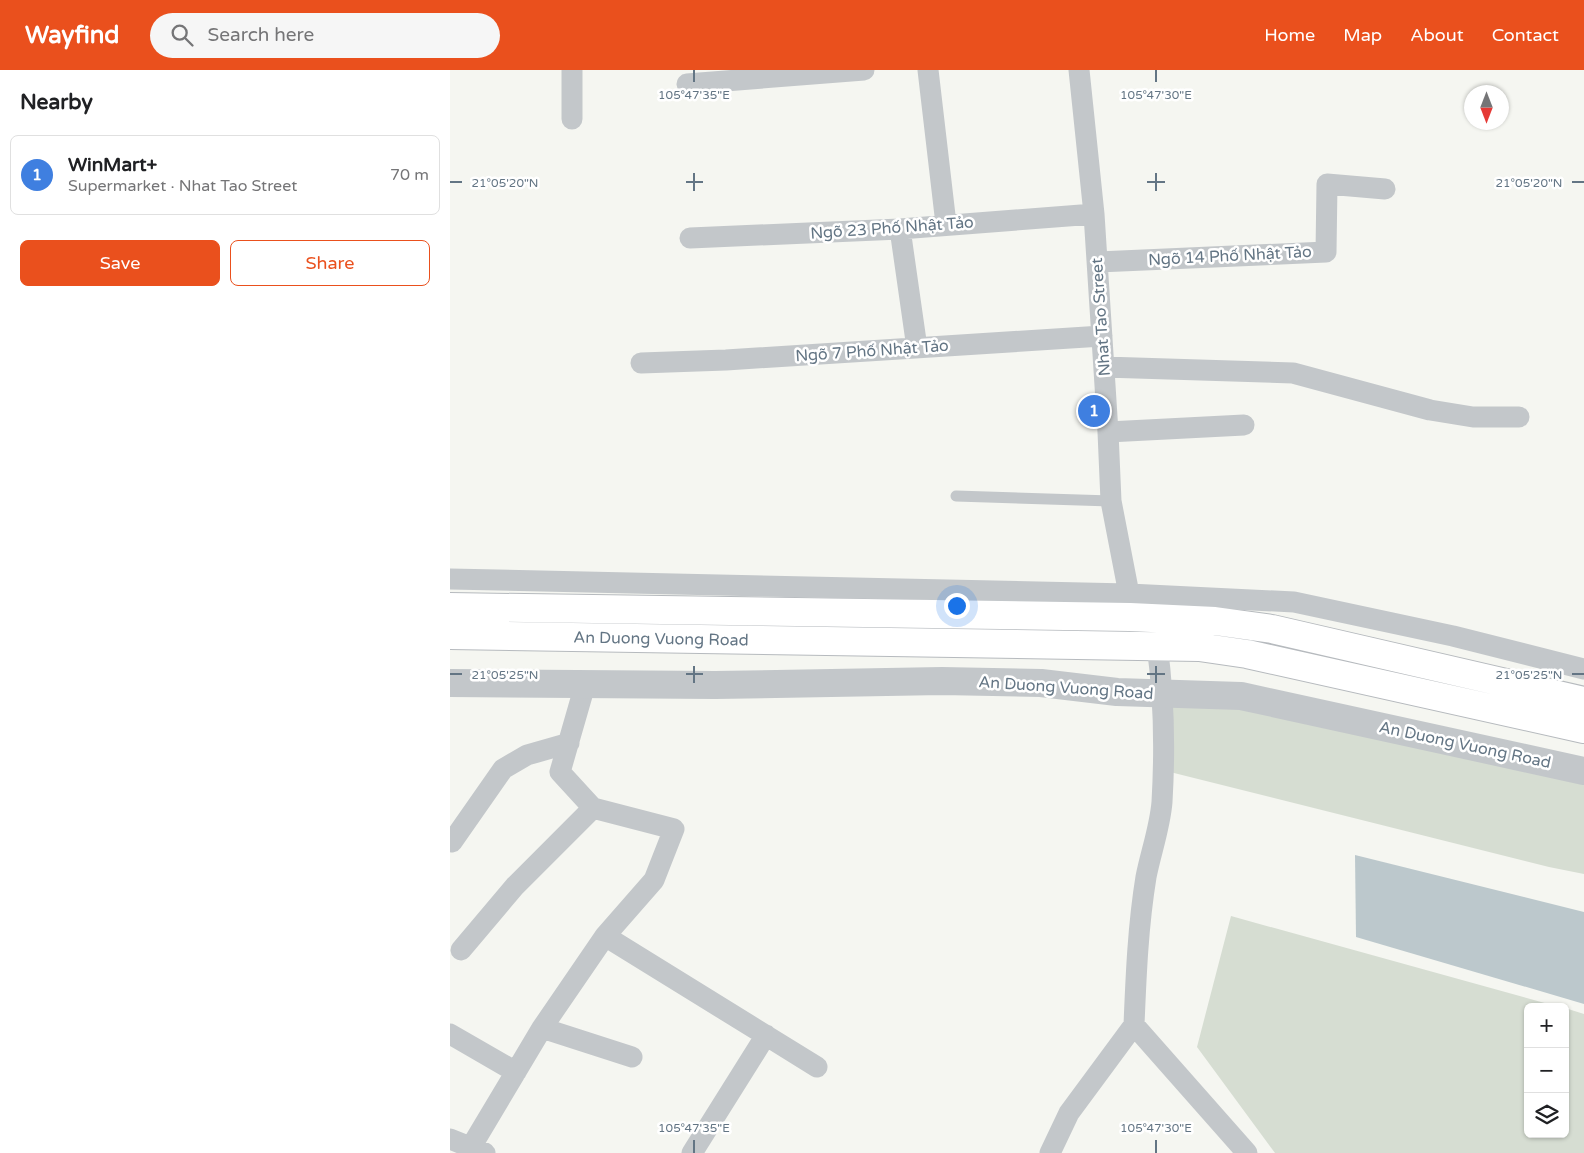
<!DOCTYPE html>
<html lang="en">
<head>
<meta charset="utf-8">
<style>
  :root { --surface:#fff; --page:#f6f6f6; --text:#202124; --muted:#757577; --line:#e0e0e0; --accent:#ea501d }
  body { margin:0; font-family:"Varela Round",sans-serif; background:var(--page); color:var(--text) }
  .controls { position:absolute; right:15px; bottom:15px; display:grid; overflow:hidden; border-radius:8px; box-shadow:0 1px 4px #0004 }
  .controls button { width:45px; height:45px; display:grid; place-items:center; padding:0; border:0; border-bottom:1px solid var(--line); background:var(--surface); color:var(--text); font:25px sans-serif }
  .compass { position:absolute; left:1014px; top:15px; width:45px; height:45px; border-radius:50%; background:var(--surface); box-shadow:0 1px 4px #0004; rotate:180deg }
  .you { position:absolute; left:506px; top:535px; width:18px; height:18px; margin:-12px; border:4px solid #fff; border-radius:50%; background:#1a73e8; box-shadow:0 0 0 8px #1a73e833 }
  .badge { display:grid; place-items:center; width:32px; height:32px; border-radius:50%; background:var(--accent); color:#fff; font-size:16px; font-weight:700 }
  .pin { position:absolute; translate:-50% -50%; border:2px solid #fff; box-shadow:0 1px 5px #0006 }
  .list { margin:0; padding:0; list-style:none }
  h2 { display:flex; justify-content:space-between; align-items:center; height:65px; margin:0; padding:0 20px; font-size:21px }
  h2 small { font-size:16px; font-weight:400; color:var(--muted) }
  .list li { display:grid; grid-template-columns:32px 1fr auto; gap:15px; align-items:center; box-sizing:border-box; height:80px; margin:0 10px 10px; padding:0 10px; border:1px solid var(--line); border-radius:8px }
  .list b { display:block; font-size:19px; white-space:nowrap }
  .list p { margin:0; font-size:16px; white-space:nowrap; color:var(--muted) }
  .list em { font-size:16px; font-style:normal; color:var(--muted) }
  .actions { display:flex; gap:10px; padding:15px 20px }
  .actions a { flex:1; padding:11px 0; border:1px solid var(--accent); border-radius:8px; text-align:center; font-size:18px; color:var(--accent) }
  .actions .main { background:var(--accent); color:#fff }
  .icon { flex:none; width:28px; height:28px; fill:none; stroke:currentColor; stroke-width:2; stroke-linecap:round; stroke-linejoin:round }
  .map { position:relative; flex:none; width:1134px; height:1083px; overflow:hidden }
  header { display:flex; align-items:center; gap:30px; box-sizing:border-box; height:70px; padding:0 25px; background:var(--accent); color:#fff }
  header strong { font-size:24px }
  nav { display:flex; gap:28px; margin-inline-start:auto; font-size:18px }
  .search { width:350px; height:45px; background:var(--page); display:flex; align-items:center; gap:12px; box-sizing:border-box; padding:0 18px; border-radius:28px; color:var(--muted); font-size:19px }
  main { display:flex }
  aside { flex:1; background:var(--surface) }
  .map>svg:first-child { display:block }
</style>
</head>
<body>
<header>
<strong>Wayfind</strong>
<div class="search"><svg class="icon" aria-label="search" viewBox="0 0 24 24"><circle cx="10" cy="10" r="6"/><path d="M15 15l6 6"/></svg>Search here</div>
<nav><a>Home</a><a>Map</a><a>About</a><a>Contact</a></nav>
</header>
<main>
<aside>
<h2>Nearby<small></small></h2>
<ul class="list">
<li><span class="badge" style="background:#3f7fe0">1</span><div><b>WinMart+</b><p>Supermarket · Nhat Tao Street</p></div><em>70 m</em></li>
</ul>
<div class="actions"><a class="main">Save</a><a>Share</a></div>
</aside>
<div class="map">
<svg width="1134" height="1083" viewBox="0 0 1134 1083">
  <rect width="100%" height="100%" fill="#f5f6f1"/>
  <!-- green -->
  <path fill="#d6ddd2" d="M711 624 1134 702V804L1099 797 712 700Z
    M781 846 1109 937H1078V1064H1115V938L1134 944V1083H825L747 977Z"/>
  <!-- water -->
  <path fill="#bcc8cc" d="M905 785 1134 842V934L906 867Z"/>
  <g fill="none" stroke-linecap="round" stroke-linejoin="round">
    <defs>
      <path id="primary" d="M0 537 680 547 765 551 822 559 1134 631
        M0 565 749 577 797 584 1134 659"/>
    </defs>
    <!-- primary casing -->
    <use href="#primary" stroke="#b6babe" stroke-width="30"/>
    <!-- service -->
    <path stroke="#c3c7ca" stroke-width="11" d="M506 426 661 431"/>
    <!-- minor -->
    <path stroke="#c3c7ca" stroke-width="21" d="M122 0V49
      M478 0 496 154
      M629 0 644 144 658 362 661 431 679 524V537
      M237 14 414 0
      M450 159 467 278
      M240 168 450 159 644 144
      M648 192 876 182 877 114 935 119
      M191 293 276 290 652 266
      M654 297 843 303 980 340 1023 347H1069
      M658 362 794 355
      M0 509 679 524 844 532 1003 566 1134 599
      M707 575C714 626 715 680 712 732 710 757 701 782 696 807 688 856 686 906 684 955L797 1083
      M2 772 53 699 77 685 119 673
      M155 866 367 997
      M11 880 65 816 143 738
      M92 958 182 987
      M0 964 66 1002
      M0 1069 35 1083
      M21 1077 92 958 155 866 204 810 224 759 143 738 110 702 135 615
      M242 1083 316 965
      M600 1083 619 1043 684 955"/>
    <!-- tertiary -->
    <path stroke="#c3c7ca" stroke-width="28" d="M0 613 265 615 492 611 591 613 667 622 791 626 1134 701"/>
    <!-- primary -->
    <use href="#primary" stroke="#fff" stroke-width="28"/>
  </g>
  <!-- ticks -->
  <path fill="none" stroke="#637584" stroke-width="2" d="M244 0V12M706 0V12M244 103V121M706 103V121M0 112H12M236 112H253M697 112H715M1122 112H1134M244 596V613M706 596V613M0 604H12M236 604H253M697 604H715M1122 604H1134M244 1070V1083M706 1070V1083"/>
  <g text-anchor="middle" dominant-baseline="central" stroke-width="5" stroke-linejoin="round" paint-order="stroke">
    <!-- street labels -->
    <g font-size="16" fill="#637584" stroke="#fff">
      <text transform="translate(442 158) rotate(-4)">Ngõ 23 Phố Nhật Tảo</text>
      <text transform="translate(780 186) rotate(-3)">Ngõ 14 Phố Nhật Tảo</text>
      <text transform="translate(651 247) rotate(-94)">Nhat Tao Street</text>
      <text transform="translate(422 281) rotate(-4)">Ngõ 7 Phố Nhật Tảo</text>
      <text transform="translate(211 569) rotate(1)">An Duong Vuong Road</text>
      <text transform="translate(616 618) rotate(4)">An Duong Vuong Road</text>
      <text transform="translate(1015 675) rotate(12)">An Duong Vuong Road</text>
    </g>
  </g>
  <g font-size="12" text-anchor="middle" fill="#637584" stroke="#fff" stroke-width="5" stroke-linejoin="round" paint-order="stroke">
    <text x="244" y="29">105°47'35"E</text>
    <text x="706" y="29">105°47'30"E</text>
    <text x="1079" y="117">21°05'20"N</text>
    <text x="55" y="117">21°05'20"N</text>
    <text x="1079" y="609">21°05'25"N</text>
    <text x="55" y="609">21°05'25"N</text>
    <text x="244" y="1062">105°47'35"E</text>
    <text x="706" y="1062">105°47'30"E</text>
  </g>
</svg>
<div class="controls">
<button>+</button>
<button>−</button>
<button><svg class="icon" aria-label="layers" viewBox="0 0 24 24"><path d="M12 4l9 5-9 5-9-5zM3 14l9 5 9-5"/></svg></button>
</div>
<svg class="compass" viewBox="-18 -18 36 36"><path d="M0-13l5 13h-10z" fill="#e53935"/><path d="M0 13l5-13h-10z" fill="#757577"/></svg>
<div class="you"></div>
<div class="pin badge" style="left:644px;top:341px;background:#3f7fe0">1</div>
</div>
</main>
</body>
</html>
